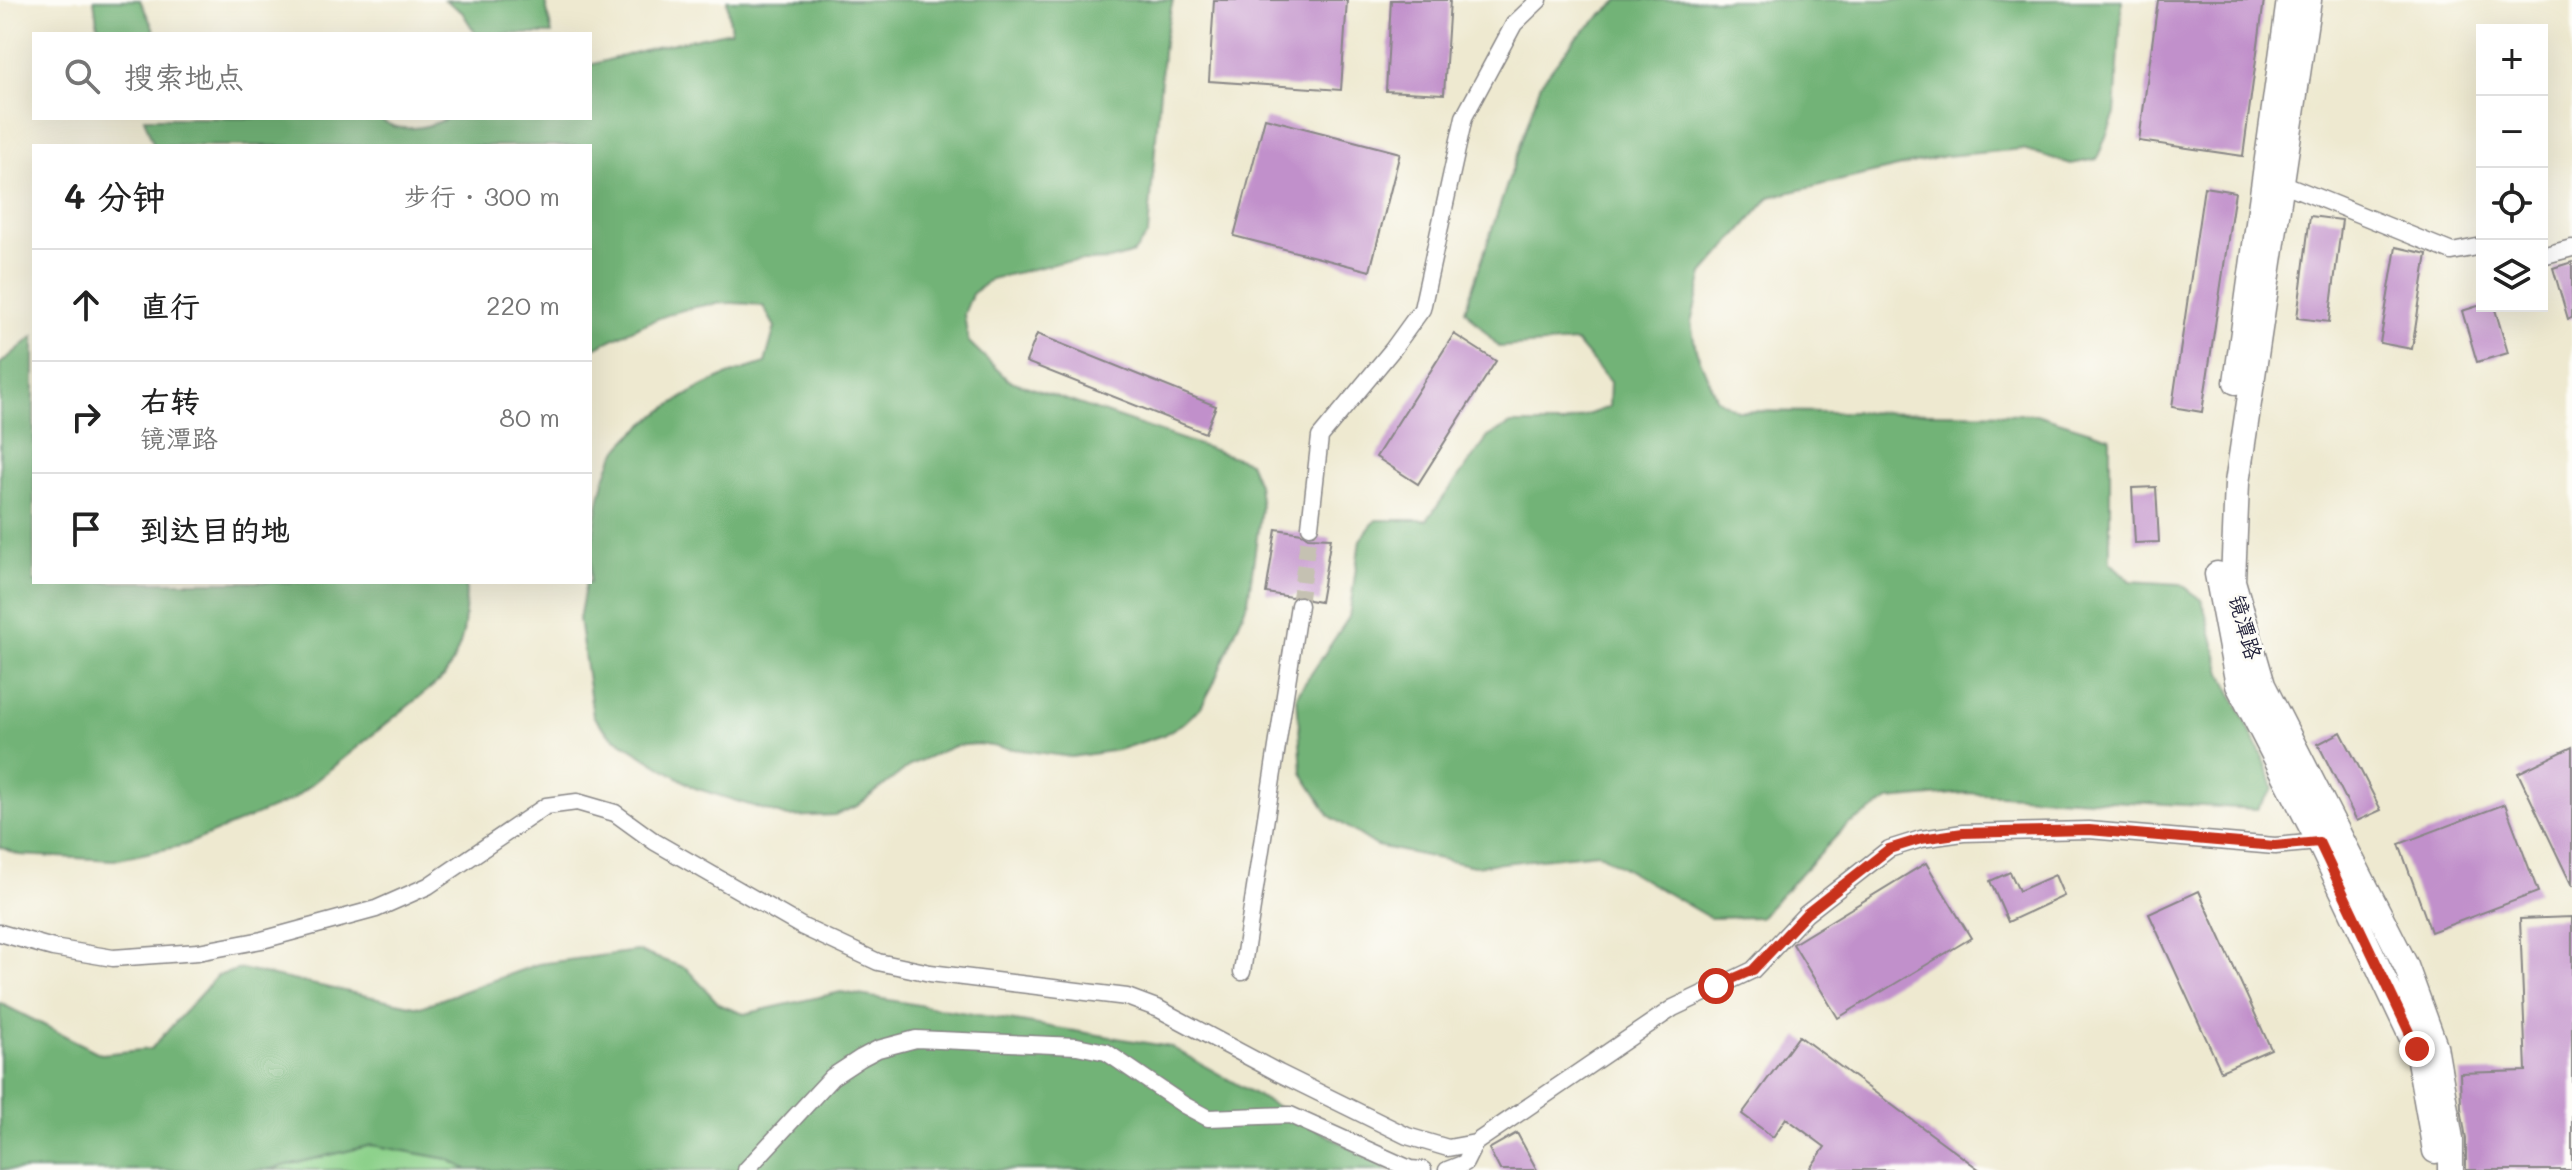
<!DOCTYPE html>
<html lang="zh">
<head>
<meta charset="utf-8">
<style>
  :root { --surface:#fff; --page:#f6f6f6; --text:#222; --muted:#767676; --line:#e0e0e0 }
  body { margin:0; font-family:Mali,"LXGW WenKai TC",sans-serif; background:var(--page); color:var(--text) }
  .controls { position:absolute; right:24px; top:24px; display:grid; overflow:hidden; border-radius:0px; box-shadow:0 8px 32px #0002 }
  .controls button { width:72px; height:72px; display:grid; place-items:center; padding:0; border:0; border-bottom:2px solid var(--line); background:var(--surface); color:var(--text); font:40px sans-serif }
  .stop { position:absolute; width:24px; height:24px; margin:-18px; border:6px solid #c8321e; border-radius:50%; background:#fff }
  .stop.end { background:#c8321e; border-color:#fff; box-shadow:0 2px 8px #0008 }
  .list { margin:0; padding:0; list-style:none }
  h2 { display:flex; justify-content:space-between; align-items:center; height:104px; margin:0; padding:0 32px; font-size:34px }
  h2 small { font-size:26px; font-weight:400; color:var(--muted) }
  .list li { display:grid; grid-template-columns:52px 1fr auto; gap:24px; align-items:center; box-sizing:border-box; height:112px; padding:0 32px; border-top:2px solid var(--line) }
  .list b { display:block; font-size:30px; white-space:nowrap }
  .list p { margin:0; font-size:26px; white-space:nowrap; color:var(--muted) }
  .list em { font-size:26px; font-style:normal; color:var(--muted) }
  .icon { flex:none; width:44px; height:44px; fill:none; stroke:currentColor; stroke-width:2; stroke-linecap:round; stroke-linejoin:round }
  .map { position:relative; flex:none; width:2572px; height:1170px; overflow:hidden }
  .search { position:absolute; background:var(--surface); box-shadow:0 8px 32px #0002; left:32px; top:32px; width:560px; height:88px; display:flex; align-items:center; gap:20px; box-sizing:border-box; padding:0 28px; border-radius:0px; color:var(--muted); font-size:30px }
  .panel { position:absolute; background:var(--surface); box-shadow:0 8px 32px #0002; left:32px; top:144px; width:560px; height:440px; border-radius:0px }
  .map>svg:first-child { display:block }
</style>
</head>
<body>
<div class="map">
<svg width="2572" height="1170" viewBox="0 0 2572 1170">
  <rect width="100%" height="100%" fill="#fdfcf7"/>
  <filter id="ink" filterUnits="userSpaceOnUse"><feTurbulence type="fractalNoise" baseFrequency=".0125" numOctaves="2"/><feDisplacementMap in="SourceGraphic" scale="16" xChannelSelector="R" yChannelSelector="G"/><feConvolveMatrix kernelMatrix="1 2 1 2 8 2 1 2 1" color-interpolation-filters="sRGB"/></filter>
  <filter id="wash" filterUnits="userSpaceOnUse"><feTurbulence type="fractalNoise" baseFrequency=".006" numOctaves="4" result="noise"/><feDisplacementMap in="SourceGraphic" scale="32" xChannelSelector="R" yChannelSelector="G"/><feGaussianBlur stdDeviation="1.8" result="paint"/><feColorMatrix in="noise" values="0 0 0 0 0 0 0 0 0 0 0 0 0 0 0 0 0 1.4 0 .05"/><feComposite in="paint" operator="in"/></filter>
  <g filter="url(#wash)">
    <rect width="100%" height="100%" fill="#eee9d0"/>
    <!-- green -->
    <path fill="#8dd18b" stroke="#587a63" stroke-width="2" d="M372 1145 448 1159 468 1170H267Z"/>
    <!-- forest -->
    <path fill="#72b377" stroke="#4a6a59" stroke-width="2" d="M94 0H140L156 34H103L97 23Z
      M445 0H545L552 34H476L462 12Z
      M727 0H1173L1164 41 1148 234 1134 253 1110 260 1062 262 991 279 972 294 964 314 968 341 1008 380 1249 462 1258 484 1261 508 1248 601 1213 685 1201 707 1185 722 1163 735 1118 750 1071 757 977 744 954 746 912 764 857 806 835 815 788 817 695 788 610 735 593 716 579 619 586 582H590C590 551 599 474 618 450 640 422 686 394 718 379 733 372 750 368 765 363L775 327 763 306C697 293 647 323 590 350V146H154L144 118H379C398 135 428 128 448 118H590V65L651 48 731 31Z
      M1619 0H2122L2115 114 2097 159 2071 164 2023 149 1945 156 1770 197 1703 274 1691 323 1696 350 1716 398 1738 411 2036 414 2110 437V562L2130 581 2181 584 2202 600 2222 673 2266 764 2273 789 2257 809 1965 793 1889 800 1846 826 1760 917 1710 918 1598 853 1474 866 1377 846 1330 816 1302 773 1297 695 1349 617 1360 540 1376 520H1427L1488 437 1511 424H1562L1609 407 1610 382 1576 342 1499 347 1465 310 1541 83 1575 39Z
      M34 336V582H466C465 623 467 641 444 677L292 800 185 845 114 860 19 855 0 847V364Z
      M637 951 686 968 720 1005 744 1014 841 992 1171 1047 1389 1170H468L448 1159 372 1145 267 1170H0V1003L101 1054 151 1049 217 976 240 969 420 1007 538 964Z"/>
    <g id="blocks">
      <!-- building -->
      <path fill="#c190cb" d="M1214 0H1347L1341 90 1209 81Z
        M1391 0H1450L1444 94 1386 91Z
        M2158 0H2264L2243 156 2139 141Z
        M1265 118 1400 153 1370 271 1234 236Z
        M2204 187 2235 192 2202 412 2172 407Z
        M2310 216 2342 220 2329 322 2297 318Z
        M2396 247 2427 254 2412 349 2380 343Z
        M2572 262V318L2568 319 2553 268Z
        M2478 306H2494L2508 353 2477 362 2462 311Z
        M1037 334 1216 406 1205 433 1026 362Z
        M1454 334 1496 361 1418 484 1376 457Z
        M2156 487 2159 542 2135 543 2132 488Z
        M1276 529 1302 533 1308 537 1331 538 1320 602 1309 600 1301 594 1291 597 1266 593Z
        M2341 732 2381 810 2357 821 2318 744Z
        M2572 747V886L2518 773Z
        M2505 804 2538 892 2431 932 2399 844Z
        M1926 863 1971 938 1838 1018 1793 944Z
        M2010 872 2019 891 2055 875 2064 896 2008 922 1990 881Z
        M2199 891 2271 1049 2221 1071 2149 914Z
        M2572 917V1170H2466V1139L2461 1108 2460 1073 2526 1071 2520 919Z
        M1799 1036 1869 1088 1980 1170H1809L1825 1147 1786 1118 1773 1137 1742 1114Z
        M1517 1133 1537 1170H1500L1489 1149Z"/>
    </g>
  </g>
  <g filter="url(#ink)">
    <use href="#blocks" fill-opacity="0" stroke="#888686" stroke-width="2"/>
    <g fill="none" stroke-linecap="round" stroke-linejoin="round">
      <!-- street-tunnel -->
      <path stroke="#c5c1b2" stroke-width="16" stroke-dasharray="16 8" stroke-linecap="butt" d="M1299 605 1310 526"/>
      <defs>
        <path id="street" d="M2282 183 2452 252 2482 246
          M2542 256 2572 248
          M1310 526 1320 437 1393 349 1422 309 1464 117 1514 24 1539 0
          M0 933 53 948 113 958 198 952 262 940 376 909 428 886 546 806 577 802 615 813 655 842 803 927 878 962 930 973 1127 997 1159 1009 1279 1073 1407 1136 1448 1148 1475 1143 1673 1008 1753 970 1806 914 1889 849 1921 839 1963 833 2089 830 2275 846 2319 842
          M1242 972 1299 605
          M746 1170 832 1077 861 1058 878 1049 916 1039 1077 1046 1106 1052 1184 1105 1208 1118 1290 1115 1410 1169 1423 1170
          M1447 1170 1465 1163 1475 1143"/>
        <path id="primary" d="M2309 0 2237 483 2233 581 2263 685 2406 966 2435 1046 2451 1139V1170
          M2236 382 2289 0
          M2217 574 2238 685 2319 842 2417 1049 2435 1151"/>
      </defs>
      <!-- street casing -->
      <use href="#street" stroke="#888686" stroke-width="19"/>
      <!-- primary casing -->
      <use href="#primary" stroke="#888686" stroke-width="27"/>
      <!-- street -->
      <use href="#street" stroke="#fff" stroke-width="16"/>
      <!-- primary -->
      <use href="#primary" stroke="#fff" stroke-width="24"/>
    </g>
  </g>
  <g fill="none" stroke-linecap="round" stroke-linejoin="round" filter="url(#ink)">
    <!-- route -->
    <path stroke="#c8321e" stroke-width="10" d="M1716 986 1753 970 1806 914 1889 849 1921 839 1963 833 2089 830 2275 846 2319 842 2417 1049"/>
  </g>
  <g text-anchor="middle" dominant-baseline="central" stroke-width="6" stroke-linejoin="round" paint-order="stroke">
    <!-- street labels -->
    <g font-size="22" fill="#22223b" stroke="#fdfcf7">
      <text transform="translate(2246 627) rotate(74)">镜潭路</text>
    </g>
  </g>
</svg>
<div class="controls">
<button>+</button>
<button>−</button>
<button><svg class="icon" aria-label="locate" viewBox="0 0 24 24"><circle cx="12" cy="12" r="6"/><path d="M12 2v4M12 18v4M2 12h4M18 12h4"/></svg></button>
<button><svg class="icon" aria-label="layers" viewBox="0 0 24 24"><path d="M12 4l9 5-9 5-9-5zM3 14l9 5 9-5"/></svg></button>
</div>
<div class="stop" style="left:1716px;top:986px"></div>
<div class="stop end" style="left:2417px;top:1049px"></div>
<div class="search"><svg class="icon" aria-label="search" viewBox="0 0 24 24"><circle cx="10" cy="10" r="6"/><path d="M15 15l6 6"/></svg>搜索地点</div>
<section class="panel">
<h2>4 分钟<small>步行 · 300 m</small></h2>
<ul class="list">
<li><svg class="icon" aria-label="ahead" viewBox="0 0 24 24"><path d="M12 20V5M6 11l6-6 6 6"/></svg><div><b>直行</b></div><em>220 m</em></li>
<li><svg class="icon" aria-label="right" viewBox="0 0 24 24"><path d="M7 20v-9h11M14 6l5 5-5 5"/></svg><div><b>右转</b><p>镜潭路</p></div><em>80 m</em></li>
<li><svg class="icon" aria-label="arrive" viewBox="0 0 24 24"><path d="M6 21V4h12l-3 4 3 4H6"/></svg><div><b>到达目的地</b></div></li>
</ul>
</section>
</div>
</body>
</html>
